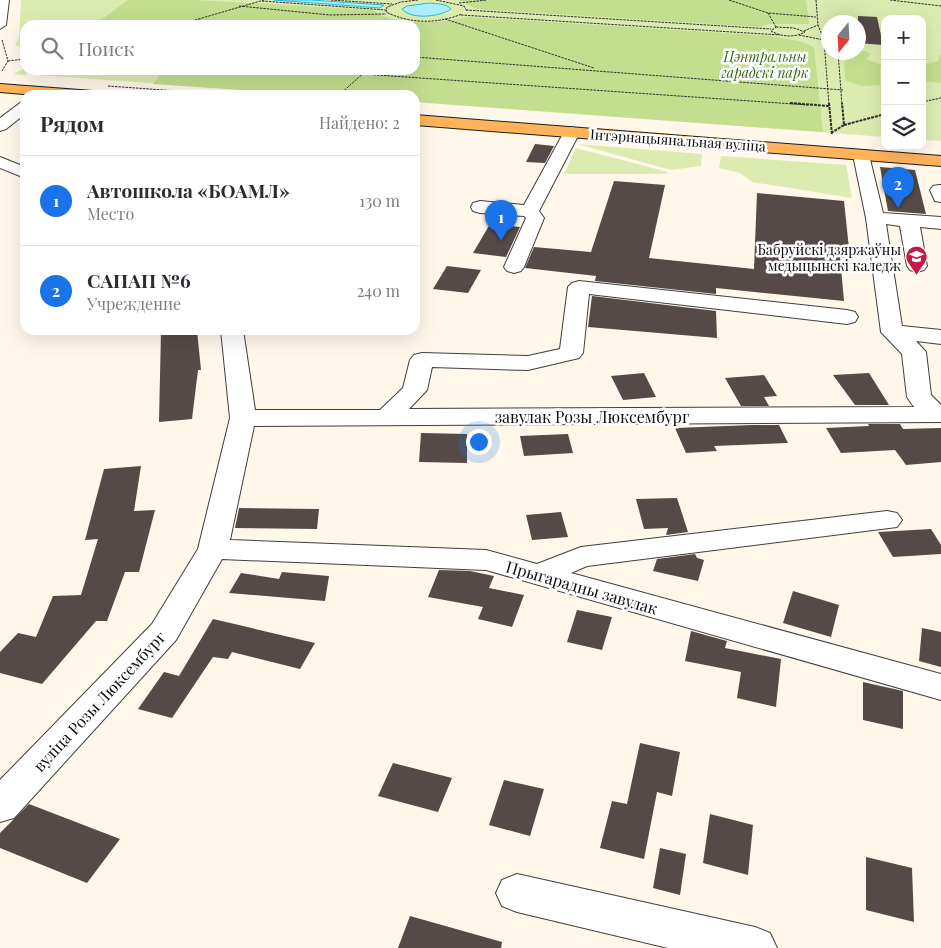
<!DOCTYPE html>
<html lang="ru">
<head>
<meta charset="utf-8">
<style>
  :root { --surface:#fff; --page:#f7f7f7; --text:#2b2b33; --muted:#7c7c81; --line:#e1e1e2; --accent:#1a73e8 }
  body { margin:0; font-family:"Playfair Display",serif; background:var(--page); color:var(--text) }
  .controls { position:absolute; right:15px; top:15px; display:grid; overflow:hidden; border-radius:10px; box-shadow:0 5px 20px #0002 }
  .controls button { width:45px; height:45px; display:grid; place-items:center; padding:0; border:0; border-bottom:1px solid var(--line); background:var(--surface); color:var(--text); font:25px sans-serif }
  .compass { position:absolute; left:821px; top:15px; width:45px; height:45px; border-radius:50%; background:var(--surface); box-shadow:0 5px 20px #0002; rotate:198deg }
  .you { position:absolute; left:478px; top:441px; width:18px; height:18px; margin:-12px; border:4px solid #fff; border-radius:50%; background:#1a73e8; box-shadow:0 0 0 8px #1a73e833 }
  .badge { display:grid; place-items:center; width:32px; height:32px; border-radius:50%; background:var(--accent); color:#fff; font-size:16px; font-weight:700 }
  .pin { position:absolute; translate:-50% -41px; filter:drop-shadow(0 1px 2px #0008) }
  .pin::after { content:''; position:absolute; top:26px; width:18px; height:15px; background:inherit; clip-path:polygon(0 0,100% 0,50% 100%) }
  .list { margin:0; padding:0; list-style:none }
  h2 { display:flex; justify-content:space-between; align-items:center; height:65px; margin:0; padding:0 20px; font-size:21px }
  h2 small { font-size:16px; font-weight:400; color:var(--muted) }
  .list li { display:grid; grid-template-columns:32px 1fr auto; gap:15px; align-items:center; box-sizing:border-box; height:90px; padding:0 20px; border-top:1px solid var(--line) }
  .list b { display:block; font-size:19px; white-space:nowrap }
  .list p { margin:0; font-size:16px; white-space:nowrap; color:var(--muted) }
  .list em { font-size:16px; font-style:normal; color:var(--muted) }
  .icon { flex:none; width:28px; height:28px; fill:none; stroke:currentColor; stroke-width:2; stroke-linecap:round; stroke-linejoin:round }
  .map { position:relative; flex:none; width:941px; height:948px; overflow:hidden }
  .search { position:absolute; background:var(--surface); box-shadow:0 5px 20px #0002; left:20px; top:20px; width:400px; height:55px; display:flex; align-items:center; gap:12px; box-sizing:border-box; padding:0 18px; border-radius:15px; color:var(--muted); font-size:19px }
  .panel { position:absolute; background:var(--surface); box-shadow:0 5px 20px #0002; left:20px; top:90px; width:400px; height:245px; border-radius:15px }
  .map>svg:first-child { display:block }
</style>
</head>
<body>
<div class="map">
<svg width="941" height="948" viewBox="0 0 941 948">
  <rect width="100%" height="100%" fill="#fff7ea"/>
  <!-- green -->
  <path fill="#dcecb1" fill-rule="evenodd" d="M21 0H941V141L922 140V19H885V137L415 102V95H313L38 75 37 70 24 75 13 74 25 68V70H415V25H25V49L15 45 19 38ZM828 22H858V52H828Z
    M577 144 702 154 701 166 671 170Z
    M576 148 668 172 665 174H564Z
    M721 156 846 165 852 198 752 182 740 173 719 168Z"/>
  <!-- forest -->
  <path fill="#c3de8f" d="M128 0H195L373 10C391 27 444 23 467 17L770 36 799 41 814 47 823 132 415 102V95H314L153 84 159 76 153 70H415V25H94Z
    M459 0H806L809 24H769L760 27 476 9Z
    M859 50 865 51 871 54 866 59 885 66 880 70V85L861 86 846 81C844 71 842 61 849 53L858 52Z
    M941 53V83L922 81V65L938 61Z"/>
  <!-- water -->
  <path fill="#aaeefb" stroke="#2cb7d7" d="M274 0H311L384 5 380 8Z
    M429 3C436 4 446 3 451 9 440 17 411 20 402 9L407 6Z"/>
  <!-- building -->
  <path fill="#554a47" d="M858 16 877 17 883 45 858 43Z
    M535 144 554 146 545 163 526 162Z
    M880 167 915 170 926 214 888 211Z
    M614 181 665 185 649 258 754 269 757 193 844 201 850 258 840 257 844 301 716 288V294L595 281 596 276 525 268 534 247 591 252Z
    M490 224 520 227 506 257 473 253Z
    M447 266 481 270 468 293 433 289Z
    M592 296 716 311 717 338 588 327Z
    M161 330H197L201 370H198L192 419 159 422Z
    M644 373 656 397 623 400 611 376Z
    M869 373 889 405H855L833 375Z
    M764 375 777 396 764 397 769 406H741L725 378Z
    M868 424H900L903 429 941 428V462L906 465 895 450 841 453 826 428 869 426Z
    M752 425H779L788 443 714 446 717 451 686 453 675 428Z
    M421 433 467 434V463L419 462Z
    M568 434 573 453 524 456 520 436Z
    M141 466 134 511 155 510 139 572H125L107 621H96L42 684 0 673V652L18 633 36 637 53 596 81 595 98 539 85 540 104 469Z
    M677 498 688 532 666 535 668 528 644 529 636 499Z
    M239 508 319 509 317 529 235 528Z
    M561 512 568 537 532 540 526 515Z
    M931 529 941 545V554L893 557 878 532Z
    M695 554 697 558 704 560 698 581 653 571 657 559Z
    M439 570 470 571 494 576 489 588 524 595 512 627 478 619 483 607 428 597Z
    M282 572 329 576 325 601 229 593 241 573 279 579Z
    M793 591 839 605 831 637 783 623Z
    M577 610 612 617 602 650 567 642Z
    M213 619 315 643 300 669 232 652 228 659 213 657 172 718 138 709 164 672 179 676Z
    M922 628 941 632V667L919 661Z
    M691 631 727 641 725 648 781 659 776 707 737 698 741 672 685 661Z
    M863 682 903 691V729L863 720Z
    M640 743 680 752 672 796 657 792 644 859 600 848 612 801 627 804Z
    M393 763 452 778 438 812 378 796Z
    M504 780 544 789 530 836 489 825Z
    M29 804 120 839 87 883 0 848V833Z
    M710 814 753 825 748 875 703 863Z
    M660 848 686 854 680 895 653 888Z
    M866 857 912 868 914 922 866 910Z
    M410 916 502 942 501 948H398Z"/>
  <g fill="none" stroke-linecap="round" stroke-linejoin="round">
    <defs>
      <path id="minor" d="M0 0H9L6 25 0 29Z
        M25 101V114L6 129 0 131V118L20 103Z
        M572 127 578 129 580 132 539 211 544 218 524 267 521 271 514 273 507 271 504 267 526 218 524 216 480 213 473 211 471 207 473 203 480 201 524 205 564 132 566 129Z
        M861 150 867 151 869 155 883 213 941 217V229L920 227 927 266 924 270 917 272 910 270 907 266 900 226 886 224 902 326 941 330V344L916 341 926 352 931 395 941 405V422L254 426 230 540 486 550 537 564 581 547 887 511 897 513 902 520 897 527 587 566 571 573 941 674V700L486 570 222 559 176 640 14 818 0 822V780L152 624 198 549 230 418 221 330H243L255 410H380L403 388 410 360 414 355 422 353 528 356 560 349 568 287 572 283 579 281 847 310 855 312 858 317 855 322 847 324 589 294 583 353 579 358 528 370 432 367 427 390 409 409 914 407 907 397 902 354 881 332 866 218 853 155 855 151Z
        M0 157 25 167V178L0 168Z
        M939 185H941V202L935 201 930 190 933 186Z
        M517 874 755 927 770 933 777 948H668L517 912 502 906 496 893 502 880Z"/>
      <path id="major" d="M0 84 93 91 98 92 100 95H35L0 92Z
        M415 115 941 156V166L415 125Z"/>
    </defs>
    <!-- minor casing -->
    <use href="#minor" stroke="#3f3f3f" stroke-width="2"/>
    <!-- major casing -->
    <use href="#major" stroke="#1d1d1d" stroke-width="2"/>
    <!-- path-far1 -->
    <path stroke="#2e2e2e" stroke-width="1" stroke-dasharray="2.5 1" stroke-linecap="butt" d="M331 0 392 4
      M418 0 401 2 387 7 386 12C410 24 437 24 462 14
      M436 0 464 6 467 11
      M729 0 768 13 816 17
      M816 0 818 25 824 40 828 41
      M890 0 941 6
      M262 1 386 10
      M459 3 487 0
      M239 6 330 15 386 14
      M466 10 771 29
      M768 13 776 27
      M461 15 780 35
      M445 19 594 68
      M198 20 228 25
      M178 25 264 0
      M776 27 794 28 805 32C794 38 782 37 771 31Z
      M804 31 818 25
      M799 35 824 40 829 105
      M2 40 8 61 2 71
      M838 52 842 105
      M415 57 843 90
      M8 61 25 59
      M363 74 808 105
      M108 86 232 95
      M339 95 367 70
      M922 102 941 98"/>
    <!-- path -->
    <path stroke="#2e2e2e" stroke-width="2" stroke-dasharray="3 1" stroke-linecap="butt" d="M790 103 829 106
      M829 103 832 135
      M844 125 885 114
      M831 133 844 125 842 103"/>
    <!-- minor -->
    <use href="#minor" fill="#fff" fill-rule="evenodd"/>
    <!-- major -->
    <use href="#major" fill="#ffb45a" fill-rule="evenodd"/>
  </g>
  <!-- icons -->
  <defs>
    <symbol id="university-pin" viewBox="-11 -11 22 30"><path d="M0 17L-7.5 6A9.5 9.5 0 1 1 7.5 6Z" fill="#c61a46" stroke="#fff"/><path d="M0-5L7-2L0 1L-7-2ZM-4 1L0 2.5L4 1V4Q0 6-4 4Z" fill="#fff"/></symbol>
  </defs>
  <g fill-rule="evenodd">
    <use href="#university-pin" x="904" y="244" width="25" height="34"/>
  </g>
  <g text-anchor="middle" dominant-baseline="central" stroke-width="5" stroke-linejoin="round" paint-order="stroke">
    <!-- far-park labels -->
    <g font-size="14" font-style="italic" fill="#396818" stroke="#fff">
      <text x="765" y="56">Цэнтральны<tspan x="765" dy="16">гарадскі парк</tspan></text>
    </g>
    <!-- far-street labels -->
    <g font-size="14" fill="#0c0c0c" stroke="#fff">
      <text transform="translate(678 140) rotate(4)">Інтэрнацыянальная вуліца</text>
    </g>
    <!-- far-poi labels -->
    <g font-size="14" fill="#0c0c0c" stroke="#fff" text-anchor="end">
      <text x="901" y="249">Бабруйскі дзяржаўны<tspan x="901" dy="16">медыцынскі каледж</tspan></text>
    </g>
    <!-- street labels -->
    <g font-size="16" fill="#0c0c0c" stroke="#fff">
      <text x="592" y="416">завулак Розы Люксембург</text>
      <text transform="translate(582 587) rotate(16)">Прыгарадны завулак</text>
      <text transform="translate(99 701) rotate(-47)">вуліца Розы Люксембург</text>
    </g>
  </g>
</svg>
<div class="controls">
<button>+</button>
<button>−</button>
<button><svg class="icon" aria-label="layers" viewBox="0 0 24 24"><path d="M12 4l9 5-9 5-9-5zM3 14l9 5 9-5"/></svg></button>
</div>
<svg class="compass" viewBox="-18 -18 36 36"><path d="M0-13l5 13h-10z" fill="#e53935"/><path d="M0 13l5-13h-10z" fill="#7c7c81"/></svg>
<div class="you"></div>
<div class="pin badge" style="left:501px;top:241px">1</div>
<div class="pin badge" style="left:898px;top:208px">2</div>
<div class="search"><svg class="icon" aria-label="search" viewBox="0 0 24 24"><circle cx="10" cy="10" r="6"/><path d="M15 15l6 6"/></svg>Поиск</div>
<section class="panel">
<h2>Рядом<small>Найдено: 2</small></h2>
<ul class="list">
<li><span class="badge">1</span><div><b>Автошкола «БОАМЛ»</b><p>Место</p></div><em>130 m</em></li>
<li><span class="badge">2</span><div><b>САПАП №6</b><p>Учреждение</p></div><em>240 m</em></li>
</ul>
</section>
</div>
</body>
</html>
